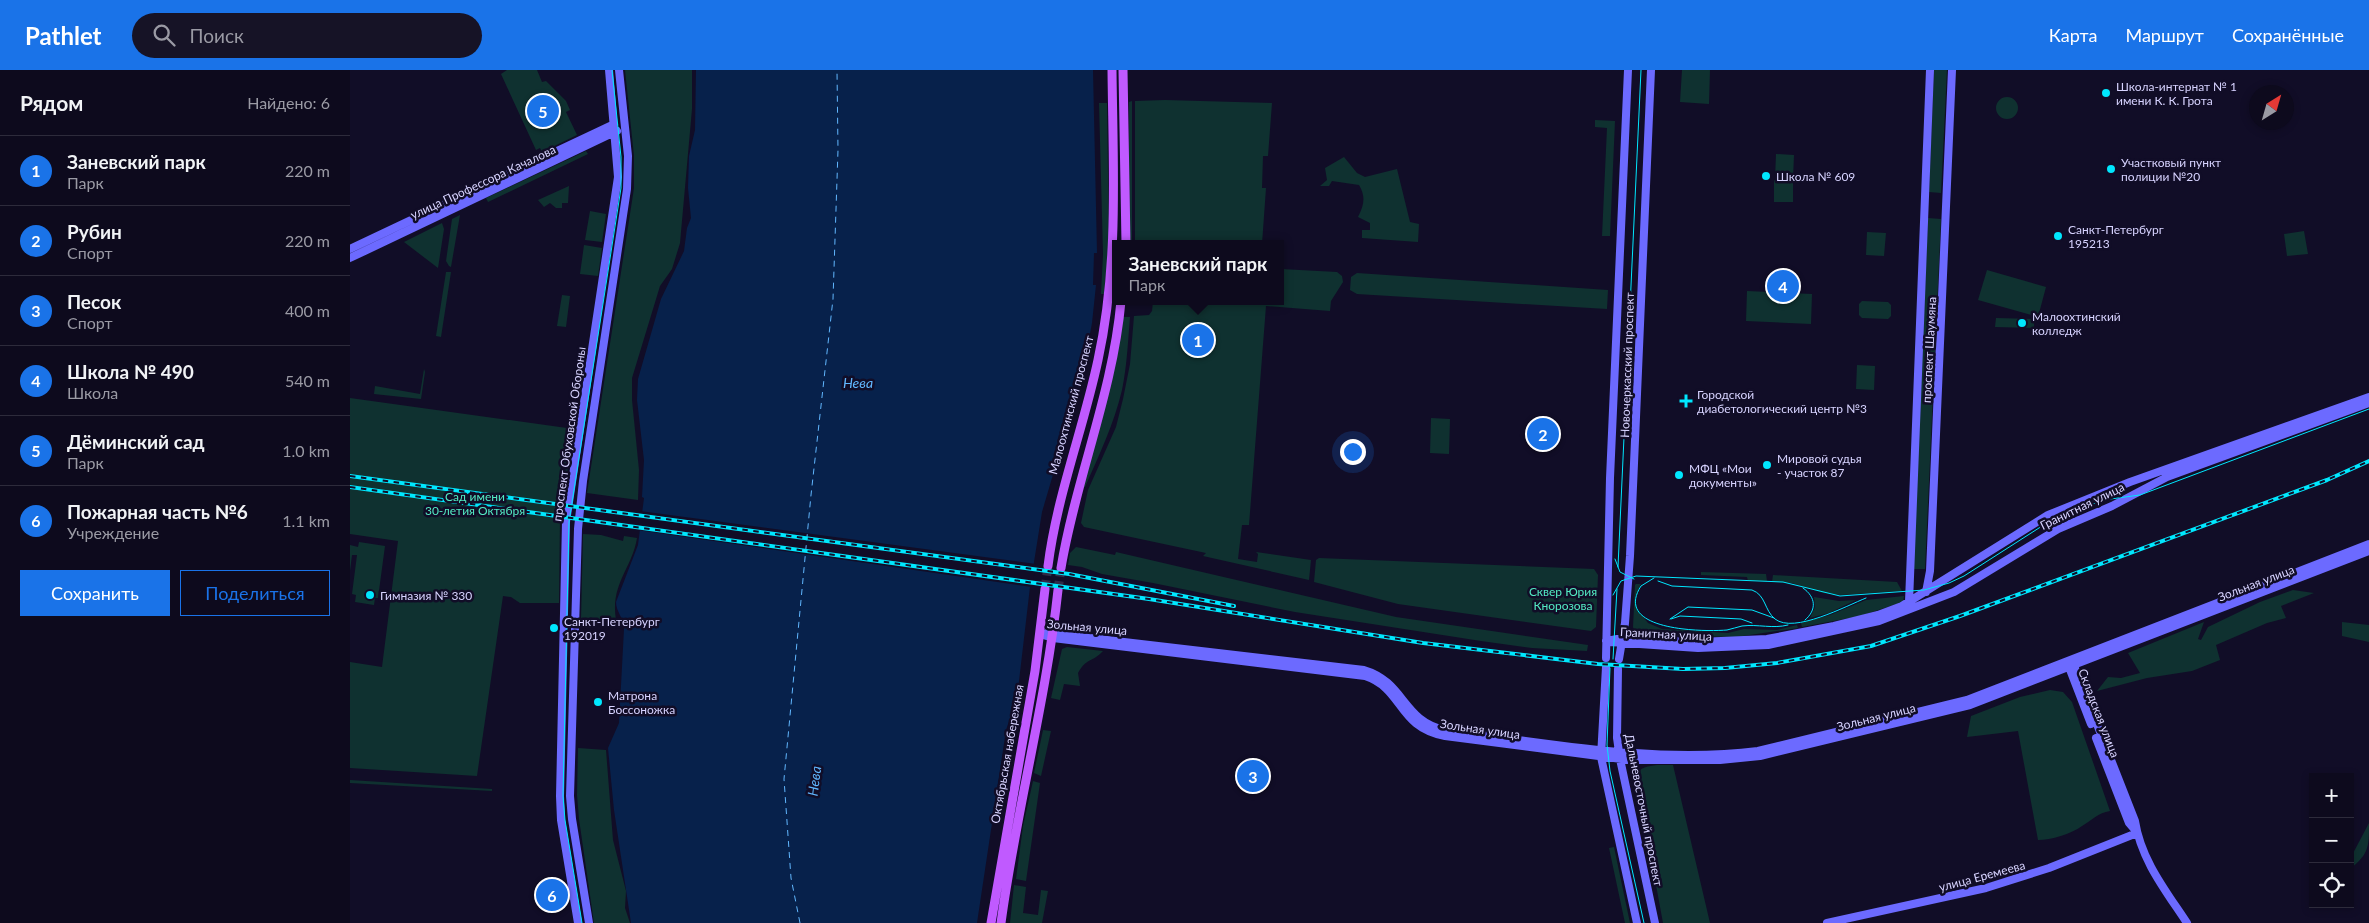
<!DOCTYPE html>
<html lang="ru">
<head>
<meta charset="utf-8">
<style>
  :root { --surface:#0d0a1d; --page:#161326; --text:#f1f3f6; --muted:#9a9aa4; --line:#2d2b3b; --accent:#1a73e8 }
  body { margin:0; font-family:Lato,sans-serif; background:var(--page); color:var(--text) }
  .controls { position:absolute; right:15px; bottom:15px; display:grid; overflow:hidden; border-radius:0px; box-shadow:0 2px 8px #0003 }
  .controls button { width:45px; height:45px; display:grid; place-items:center; padding:0; border:0; border-bottom:1px solid var(--line); background:var(--surface); color:var(--text); font:25px sans-serif }
  .compass { position:absolute; left:1899px; top:15px; width:45px; height:45px; border-radius:50%; background:var(--surface); box-shadow:0 2px 8px #0003; rotate:37deg }
  .you { position:absolute; left:1002px; top:381px; width:18px; height:18px; margin:-12px; border:4px solid #fff; border-radius:50%; background:#1a73e8; box-shadow:0 0 0 8px #1a73e833 }
  .badge { display:grid; place-items:center; width:32px; height:32px; border-radius:50%; background:var(--accent); color:#fff; font-size:16px; font-weight:700 }
  .pin { position:absolute; translate:-50% -50%; border:2px solid #fff; box-shadow:0 1px 5px #0006 }
  .popup { position:absolute; left:762px; top:170px; width:172px; height:65px; box-sizing:border-box; display:grid; place-content:center; border-radius:0px; background:var(--surface); filter:drop-shadow(0 1px 4px #0005); font-size:16px; white-space:nowrap; color:var(--muted) }
  .popup b { font-size:19px; color:var(--text) }
  .popup::after { content:''; position:absolute; left:50%; top:100%; margin-left:-10px; border:10px solid transparent; border-top-color:var(--surface) }
  .list { margin:0; padding:0; list-style:none }
  h2 { display:flex; justify-content:space-between; align-items:center; height:65px; margin:0; padding:0 20px; font-size:21px }
  h2 small { font-size:16px; font-weight:400; color:var(--muted) }
  .list li { display:grid; grid-template-columns:32px 1fr auto; gap:15px; align-items:center; box-sizing:border-box; height:70px; padding:0 20px; border-top:1px solid var(--line) }
  .list b { display:block; font-size:19px; white-space:nowrap }
  .list p { margin:0; font-size:16px; white-space:nowrap; color:var(--muted) }
  .list em { font-size:16px; font-style:normal; color:var(--muted) }
  .actions { display:flex; gap:10px; padding:15px 20px }
  .actions a { flex:1; padding:11px 0; border:1px solid var(--accent); border-radius:0px; text-align:center; font-size:18px; color:var(--accent) }
  .actions .main { background:var(--accent); color:#fff }
  .icon { flex:none; width:28px; height:28px; fill:none; stroke:currentColor; stroke-width:2; stroke-linecap:round; stroke-linejoin:round }
  .map { position:relative; flex:none; width:2019px; height:853px; overflow:hidden }
  header { display:flex; align-items:center; gap:30px; box-sizing:border-box; height:70px; padding:0 25px; background:var(--accent); color:#fff }
  header strong { font-size:24px }
  nav { display:flex; gap:28px; margin-inline-start:auto; font-size:18px }
  .search { width:350px; height:45px; background:var(--page); display:flex; align-items:center; gap:12px; box-sizing:border-box; padding:0 18px; border-radius:28px; color:var(--muted); font-size:19px }
  main { display:flex }
  aside { flex:1; background:var(--surface) }
  .map>svg:first-child { display:block }
</style>
</head>
<body>
<header>
<strong>Pathlet</strong>
<div class="search"><svg class="icon" aria-label="search" viewBox="0 0 24 24"><circle cx="10" cy="10" r="6"/><path d="M15 15l6 6"/></svg>Поиск</div>
<nav><a>Карта</a><a>Маршрут</a><a>Сохранённые</a></nav>
</header>
<main>
<aside>
<h2>Рядом<small>Найдено: 6</small></h2>
<ul class="list">
<li><span class="badge">1</span><div><b>Заневский парк</b><p>Парк</p></div><em>220 m</em></li>
<li><span class="badge">2</span><div><b>Рубин</b><p>Спорт</p></div><em>220 m</em></li>
<li><span class="badge">3</span><div><b>Песок</b><p>Спорт</p></div><em>400 m</em></li>
<li><span class="badge">4</span><div><b>Школа № 490</b><p>Школа</p></div><em>540 m</em></li>
<li><span class="badge">5</span><div><b>Дёминский сад</b><p>Парк</p></div><em>1.0 km</em></li>
<li><span class="badge">6</span><div><b>Пожарная часть №6</b><p>Учреждение</p></div><em>1.1 km</em></li>
</ul>
<div class="actions"><a class="main">Сохранить</a><a>Поделиться</a></div>
</aside>
<div class="map">
<svg width="2019" height="853" viewBox="0 0 2019 853">
  <rect width="100%" height="100%" fill="#110d27"/>
  <!-- green -->
  <path fill="#0f3130" d="M157 0H187L192 12 196 11 216 31 220 40 216 42 227 65 192 82 190 78 186 80 151 4Z
    M275 0H342V39L330 173 322 199 310 216 282 308V330L289 400 288 430 237 423 284 118V86Z
    M1332 0H1360L1359 34 1330 32Z
    M1584 0H1597L1591 123 1579 122Z
    M1646 38a11 11 0 1 1 22 0a11 11 0 1 1-22 0Z
    M815 30 922 33 918 86H913L912 118H916L912 174H785V31Z
    M782 31V174H779V32Z
    M749 33H757L759 172 754 224H751L753 184Z
    M1245 50 1265 51 1260 166H1252L1257 58 1245 57Z
    M236 81 238 84 138 132 136 128Z
    M1426 84 1444 85 1443 109H1425Z
    M994 87 1007 103 1015 107 1047 99 1060 152 1069 154 1068 172 1012 168V160H1020V153L1008 147C1014 135 1016 127 1009 115L982 111 979 116H970L977 110 975 98Z
    M1424 110 1443 111V132H1424Z
    M219 116 218 133H212V138H206L200 133 194 137 188 130Z
    M240 141 256 144 252 172 235 170Z
    M110 145 101 197 99 196 96 191 102 149Z
    M1578 148 1591 149 1575 499H1563Z
    M92 153 94 159 88 198 54 172Z
    M1954 161 1958 184 1937 186 1934 164Z
    M1517 162 1536 163 1534 186 1516 185Z
    M234 175 252 178 248 206 230 204Z
    M931 199 987 202 992 206 993 212 981 231 980 241 916 236 899 455H892L888 489 907 492 908 484 906 482 961 490 959 510 853 486 856 483 734 457 731 453 738 420 766 357 773 329 780 294 784 246 799 245 802 241 803 231H930Z
    M1637 200 1696 217 1688 247 1628 230Z
    M96 202H101L91 267 86 266Z
    M1007 203 1258 220 1257 239 1007 224 1000 220 1001 207Z
    M1397 221 1462 224 1461 254 1396 251Z
    M212 225 220 226 216 257 207 256Z
    M1512 231 1538 232 1541 235V246L1538 249 1512 248 1509 245V234Z
    M772 247H780C778 271 777 296 772 320 764 354 749 385 735 417H732Z
    M1646 248 1684 249V258L1645 257Z
    M1507 295 1525 296 1524 320 1506 319Z
    M74 299 75 302 71 329 24 324 25 316 70 324Z
    M0 328 224 359 210 449 209 533H170L161 527 153 526 127 706 0 698V592L32 597 48 471 0 464Z
    M1081 348 1100 349 1099 384 1080 383Z
    M233 464 251 465 273 471 274 466 287 468C282 499 260 514 266 550L231 549Z
    M9 472 35 476 28 528H25L24 535 5 532 6 525 2 524 7 485H2L0 501V475L8 477Z
    M726 477 765 485 766 482 1046 547 1238 575 1237 581 1182 578 1131 571 945 542 803 513 752 504 732 497 718 495 720 483Z
    M969 488 1244 499 1248 505 1246 557 1241 561 1048 534 964 512 966 490Z
    M1351 502 1416 504 1417 511H1398L1397 507 1351 505Z
    M1423 505 1547 512 1552 521 1490 525 1473 523 1442 513 1422 512Z
    M1286 514H1291L1285 527 1287 539 1298 553 1312 559 1378 563 1394 559 1427 560 1447 555 1448 558 1386 567 1286 565 1283 557 1285 515Z
    M1943 520 1964 523 1931 536 1936 548 1917 553 1866 575 1870 590 1842 601 1797 608 1747 621 1758 607 1771 608 1790 603 1778 583 1854 552 1848 569 1851 570 1858 557 1910 532Z
    M1554 526 1553 532 1510 546 1452 557 1451 553 1480 545 1516 530Z
    M1464 527 1489 531 1506 530 1479 543 1460 548 1465 537Z
    M1992 552 2019 555V572L1992 566Z
    M717 577 753 581C742 593 737 587 728 603L730 616 714 614 710 630 701 628 712 579Z
    M1700 620 1713 622 1722 632 1760 741C1748 743 1742 750 1732 756 1721 764 1701 770 1688 770L1668 661 1617 667 1621 646 1670 627Z
    M693 660 701 661 691 706 684 703Z
    M228 678 256 680 263 770 276 821 275 838 280 853H244L229 749 227 725Z
    M1307 695H1323L1360 853H1313L1286 706C1289 697 1299 696 1307 695Z
    M0 710 142 719V721L0 713Z
    M683 711 690 713 676 811 666 809 673 756Z
    M2019 753C2019 777 2019 784 2000 799V789Z
    M1264 777 1280 853H1275L1259 778Z
    M664 815 676 817 673 843 688 845 691 820 698 821 692 853H660Z"/>
  <!-- water -->
  <path fill="#07214b" d="M346 0H743L747 183H744L743 215H746L742 253 732 306 692 442 680 517 667 628 656 660 627 853H281L264 740 258 678 269 653 274 559C274 548 266 542 266 532L288 475 294 428 292 427 294 390 287 330 288 309 311 229 334 181 337 158 341 148 338 118 339 86 345 60Z"/>
  <!-- pier -->
  <path fill="#110d27" d="M290 441 686 494 682 517 287 460Z"/>
  <g fill="none" stroke-linecap="round" stroke-linejoin="round">
    <!-- ferry -->
    <path stroke="#61b7ff" stroke-width="1" stroke-dasharray="6 5" stroke-linecap="butt" d="M450 853 441 808 434 709 461 425 483 229 488 80 487 0"/>
    <!-- primary-tunnel -->
    <path stroke="#2f2b47" stroke-width="9" stroke-dasharray="9 4.5" stroke-linecap="butt" d="M695 519 698 496
      M708 520 711 498"/>
    <!-- secondary -->
    <path stroke="#6c6aff" stroke-width="8" d="M0 179 264 54
      M0 188 267 61
      M1576 522 1580 501 1602 0
      M1559 532 1580 0
      M697 563 1014 600C1055 612 1052 651 1095 660 1199 673 1304 694 1408 681L1617 630 2019 474
      M690 564 703 568 1015 606C1054 619 1047 657 1095 666L1279 690H1370L1410 686 1620 635 2019 481
      M1256 571 1273 568 1348 572 1417 569 1484 556 1528 545 1552 536 1698 445 1780 412 2019 327
      M1260 572 1348 578 1418 575 1529 551 1604 522 1708 459 1762 436 1817 407 2019 333
      M1256 588 1260 408 1278 0
      M1269 589 1275 553 1280 486 1301 0
      M1720 592 1719 597 1741 654
      M1723 593 1785 751C1791 790 1816 821 1837 853
      M1256 597 1251 687 1287 853
      M1268 599 1267 668 1270 689 1305 853
      M1746 668 1779 753 1785 760
      M228 853 211 750 210 726 216 452 268 107 259 0
      M239 853 222 749 220 726 228 459 233 411 277 119 278 86 269 0
      M1477 853 1636 818 1699 798 1787 763"/>
    <!-- primary -->
    <path stroke="#c05aff" stroke-width="9" d="M773 0 776 174
      M698 496C707 425 733 360 748 290 769 194 763 98 762 0
      M711 498C726 408 763 322 771 231
      M641 853 685 601 695 519
      M651 853C666 741 696 632 708 520"/>
    <!-- tram -->
    <path stroke="#00e7fe" stroke-width="1" d="M1265 489 1270 502 1284 509
      M1268 497 1291 0
      M1304 508 1291 516C1262 561 1354 562 1377 560 1382 559 1387 557 1392 556 1408 554 1423 559 1438 555
      M1308 511 1322 516 1402 520C1416 525 1414 540 1425 549 1444 564 1496 536 1516 528
      M1453 518C1466 527 1467 540 1455 550
      M1263 525 1271 511 1286 506 1433 512 1490 526 1574 520 1599 513 1614 506 1703 449 1753 430 1790 425 2019 339
      M1320 549 1338 537 1402 540 1424 548
      M1321 549 1330 546 1391 549 1402 553
      M1263 589 1267 519
      M1260 598 1257 675 1260 701 1294 853
      M232 853 215 750 213 726 219 452 271 118V87L262 0"/>
    <defs>
      <path id="rail" d="M0 406 719 504 884 536
        M0 417 799 529 1073 573 1248 594 1333 599 1375 598 1427 593 1521 576 1610 546 1977 410 2019 391"/>
    </defs>
    <!-- rail casing -->
    <use href="#rail" stroke="#00e7fe" stroke-width="4"/>
    <!-- rail -->
    <use href="#rail" stroke="#110d27" stroke-width="2" stroke-dasharray="5.5" stroke-linecap="butt"/>
  </g>
  <!-- markers -->
  <g fill="#00e7fe" stroke="#110d27" stroke-width="2">
    <circle cx="1756" cy="23" r="5"/>
    <circle cx="1761" cy="99" r="5"/>
    <circle cx="1416" cy="106" r="5"/>
    <circle cx="1708" cy="166" r="5"/>
    <circle cx="1672" cy="253" r="5"/>
    <path d="M1333.5 323.5h5v5h5v5h-5v5h-5v-5h-5v-5h5z"/>
    <circle cx="1417" cy="395" r="5"/>
    <circle cx="1329" cy="405" r="5"/>
    <circle cx="20" cy="525" r="5"/>
    <circle cx="204" cy="558" r="5"/>
    <circle cx="248" cy="632" r="5"/>
  </g>
  <g text-anchor="middle" dominant-baseline="central" stroke-width="5" stroke-linejoin="round" paint-order="stroke">
    <!-- poi labels -->
    <g font-size="12" fill="#d7d3ff" stroke="#110d27" text-anchor="start">
      <text x="1766" y="16">Школа-интернат № 1<tspan x="1766" dy="14">имени К. К. Грота</tspan></text>
      <text x="1771" y="92">Участковый пункт<tspan x="1771" dy="14">полиции №20</tspan></text>
      <text x="1426" y="106">Школа № 609</text>
      <text x="1718" y="159">Санкт-Петербург<tspan x="1718" dy="14">195213</tspan></text>
      <text x="1682" y="246">Малоохтинский<tspan x="1682" dy="14">колледж</tspan></text>
      <text x="1347" y="324">Городской<tspan x="1347" dy="14">диабетологический центр №3</tspan></text>
      <text x="1427" y="388">Мировой судья<tspan x="1427" dy="14">- участок 87</tspan></text>
      <text x="1339" y="398">МФЦ «Мои<tspan x="1339" dy="14">документы»</tspan></text>
      <text x="30" y="525">Гимназия № 330</text>
      <text x="214" y="551">Санкт-Петербург<tspan x="214" dy="14">192019</tspan></text>
      <text x="258" y="625">Матрона<tspan x="258" dy="14">Боссоножка</tspan></text>
    </g>
    <!-- street labels -->
    <g font-size="12" fill="#d7d3ff" stroke="#110d27">
      <text transform="translate(133 112) rotate(-25)">улица Профессора Качалова</text>
      <text transform="translate(1579 280) rotate(-87)">проспект Шаумяна</text>
      <text transform="translate(1277 295) rotate(-88)">Новочеркасский проспект</text>
      <text transform="translate(721 335) rotate(-75)">Малоохтинский проспект</text>
      <text transform="translate(219 364) rotate(-82)">проспект Обуховской Обороны</text>
      <text transform="translate(1732 436) rotate(-26)">Гранитная улица</text>
      <text transform="translate(1906 513) rotate(-21)">Зольная улица</text>
      <text transform="translate(737 557) rotate(5)">Зольная улица</text>
      <text transform="translate(1316 564) rotate(3)">Гранитная улица</text>
      <text transform="translate(1749 643) rotate(69)">Складская улица</text>
      <text transform="translate(1526 647) rotate(-14)">Зольная улица</text>
      <text transform="translate(1130 659) rotate(8)">Зольная улица</text>
      <text transform="translate(657 684) rotate(-80)">Октябрьская набережная</text>
      <text transform="translate(1294 740) rotate(79)">Дальневосточный проспект</text>
      <text transform="translate(1632 806) rotate(-15)">улица Еремеева</text>
    </g>
    <!-- park labels -->
    <g font-size="12" fill="#53eac3" stroke="#110d27">
      <text x="125" y="426">Сад имени<tspan x="125" dy="14">30-летия Октября</tspan></text>
      <text x="1213" y="521">Сквер Юрия<tspan x="1213" dy="14">Кнорозова</tspan></text>
    </g>
    <!-- water labels -->
    <g font-size="14" font-style="italic" fill="#61b7ff" stroke="#110d27">
      <text x="508" y="312">Нева</text>
      <text transform="translate(464 711) rotate(-83)">Нева</text>
    </g>
  </g>
</svg>
<div class="controls">
<button>+</button>
<button>−</button>
<button><svg class="icon" aria-label="locate" viewBox="0 0 24 24"><circle cx="12" cy="12" r="6"/><path d="M12 2v4M12 18v4M2 12h4M18 12h4"/></svg></button>
</div>
<svg class="compass" viewBox="-18 -18 36 36"><path d="M0-13l5 13h-10z" fill="#e53935"/><path d="M0 13l5-13h-10z" fill="#9a9aa4"/></svg>
<div class="you"></div>
<div class="pin badge" style="left:848px;top:270px">1</div>
<div class="popup"><b>Заневский парк</b>Парк</div>
<div class="pin badge" style="left:1193px;top:364px">2</div>
<div class="pin badge" style="left:903px;top:706px">3</div>
<div class="pin badge" style="left:1433px;top:216px">4</div>
<div class="pin badge" style="left:193px;top:41px">5</div>
<div class="pin badge" style="left:202px;top:825px">6</div>
</div>
</main>
</body>
</html>
